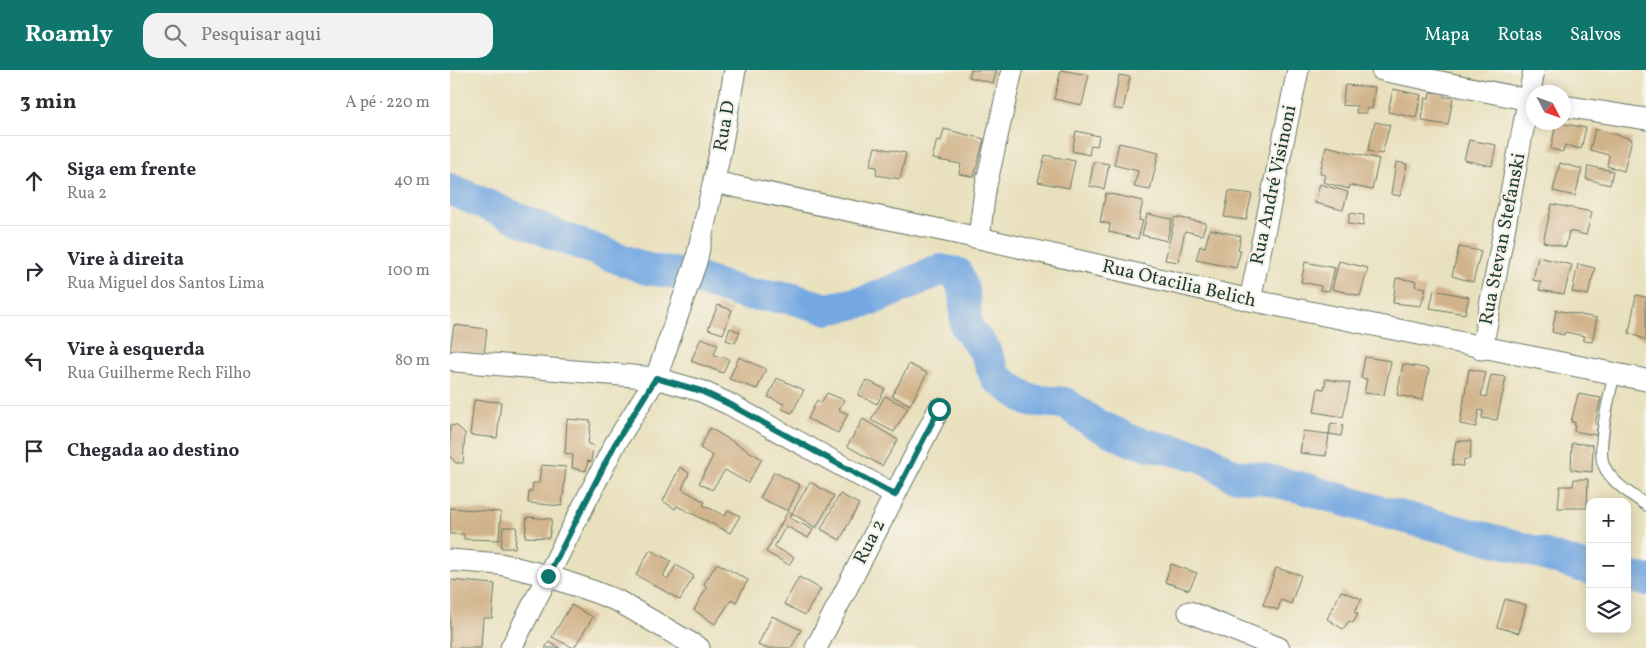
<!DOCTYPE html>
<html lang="pt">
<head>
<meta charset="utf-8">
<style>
  :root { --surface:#fff; --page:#f2f2f3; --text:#2b2b33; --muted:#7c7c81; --line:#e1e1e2; --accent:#0f766e }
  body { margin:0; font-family:Vollkorn,serif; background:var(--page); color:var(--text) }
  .controls { position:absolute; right:15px; bottom:15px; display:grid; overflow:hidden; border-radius:10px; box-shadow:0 2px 12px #0003 }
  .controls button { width:45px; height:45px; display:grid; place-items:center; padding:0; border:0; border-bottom:1px solid var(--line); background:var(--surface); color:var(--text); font:25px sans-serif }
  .compass { position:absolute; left:1076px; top:15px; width:45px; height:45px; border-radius:50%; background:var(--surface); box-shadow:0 2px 12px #0003; rotate:131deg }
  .stop { position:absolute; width:15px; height:15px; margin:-11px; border:4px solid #0f766e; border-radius:50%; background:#fff }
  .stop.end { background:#0f766e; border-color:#fff; box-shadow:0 1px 5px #0008 }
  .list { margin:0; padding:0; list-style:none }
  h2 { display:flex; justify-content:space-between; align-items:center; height:65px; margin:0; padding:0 20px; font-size:21px }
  h2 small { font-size:16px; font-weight:400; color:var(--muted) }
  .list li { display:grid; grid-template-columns:32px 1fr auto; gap:15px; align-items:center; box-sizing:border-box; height:90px; padding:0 20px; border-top:1px solid var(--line) }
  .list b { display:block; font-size:19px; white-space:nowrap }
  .list p { margin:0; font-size:16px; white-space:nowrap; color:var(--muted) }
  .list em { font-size:16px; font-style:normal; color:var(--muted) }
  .icon { flex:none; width:28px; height:28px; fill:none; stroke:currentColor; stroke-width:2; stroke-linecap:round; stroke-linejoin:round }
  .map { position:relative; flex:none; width:1196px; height:578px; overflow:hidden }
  header { display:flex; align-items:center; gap:30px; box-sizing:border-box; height:70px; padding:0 25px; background:var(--accent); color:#fff }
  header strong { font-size:24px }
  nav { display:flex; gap:28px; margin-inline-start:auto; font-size:18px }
  .search { width:350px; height:45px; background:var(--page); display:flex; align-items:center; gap:12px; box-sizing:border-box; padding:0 18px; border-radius:15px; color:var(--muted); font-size:19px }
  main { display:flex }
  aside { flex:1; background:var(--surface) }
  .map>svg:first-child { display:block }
</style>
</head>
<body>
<header>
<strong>Roamly</strong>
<div class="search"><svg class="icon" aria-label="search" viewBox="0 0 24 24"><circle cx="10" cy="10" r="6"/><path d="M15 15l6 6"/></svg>Pesquisar aqui</div>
<nav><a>Mapa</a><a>Rotas</a><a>Salvos</a></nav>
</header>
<main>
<aside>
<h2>3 min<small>A pé · 220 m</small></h2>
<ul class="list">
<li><svg class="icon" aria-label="ahead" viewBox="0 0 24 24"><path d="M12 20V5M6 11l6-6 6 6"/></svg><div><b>Siga em frente</b><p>Rua 2</p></div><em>40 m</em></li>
<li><svg class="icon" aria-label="right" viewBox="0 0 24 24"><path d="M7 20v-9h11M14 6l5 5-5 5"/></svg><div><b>Vire à direita</b><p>Rua Miguel dos Santos Lima</p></div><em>100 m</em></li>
<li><svg class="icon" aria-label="left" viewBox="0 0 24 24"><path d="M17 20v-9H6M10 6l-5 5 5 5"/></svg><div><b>Vire à esquerda</b><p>Rua Guilherme Rech Filho</p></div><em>80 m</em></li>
<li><svg class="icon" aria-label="arrive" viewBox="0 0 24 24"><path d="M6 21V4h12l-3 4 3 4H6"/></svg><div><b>Chegada ao destino</b></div></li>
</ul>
</aside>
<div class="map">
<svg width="1196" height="578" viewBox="0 0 1196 578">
  <rect width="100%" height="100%" fill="#f7f3e8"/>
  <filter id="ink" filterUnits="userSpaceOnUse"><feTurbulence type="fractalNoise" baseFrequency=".02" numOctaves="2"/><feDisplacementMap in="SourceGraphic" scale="10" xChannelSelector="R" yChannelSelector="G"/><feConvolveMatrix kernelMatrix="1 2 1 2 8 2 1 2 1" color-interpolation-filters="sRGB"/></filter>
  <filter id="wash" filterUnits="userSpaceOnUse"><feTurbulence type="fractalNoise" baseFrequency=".0096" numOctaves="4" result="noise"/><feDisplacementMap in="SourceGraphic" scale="20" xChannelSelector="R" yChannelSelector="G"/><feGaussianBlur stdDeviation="1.12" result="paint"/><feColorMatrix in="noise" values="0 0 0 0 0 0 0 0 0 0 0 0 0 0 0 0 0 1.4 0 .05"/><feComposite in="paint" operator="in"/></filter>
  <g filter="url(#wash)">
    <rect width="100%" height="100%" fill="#e9e0bd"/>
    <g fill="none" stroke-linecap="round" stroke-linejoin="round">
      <!-- river -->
      <path stroke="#74a8e1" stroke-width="32" d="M0 119 106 165 197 199 237 205 295 224 340 228 377 239 421 230 490 200 507 203 514 221 516 256 535 281 546 308 578 330 615 333 642 352 682 371 754 387 782 405 809 408 853 418 929 441 1063 475 1140 499
        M1177 507 1196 510"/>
    </g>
    <g id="blocks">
      <!-- building -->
      <path fill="#d1b38b" d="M521 0H547L543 13 519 7Z
        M611 0 639 5 632 35 604 29Z
        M669 5 680 7 673 40 663 38Z
        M895 15 925 17 922 39 917 38 916 43H906L907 36 892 35Z
        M943 19 971 25 966 48 938 42Z
        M980 22 994 23V27L1003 28 998 55 972 51 975 28 979 29Z
        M925 52 940 55 932 84 918 81Z
        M1106 52 1136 58 1131 79 1115 75 1113 82 1101 79Z
        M494 59 534 69 524 107 509 104 511 94 482 89 487 70 491 71Z
        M1145 59 1182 69 1174 101 1157 96 1159 85 1140 80Z
        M626 61 649 66 647 76 641 75 639 85 622 81Z
        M1019 70 1046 75 1042 96 1014 90Z
        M669 73 709 82 700 120 684 117 688 101 664 95Z
        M876 76 929 89 922 120 900 115 899 119 873 112 875 105 870 103Z
        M425 77 456 83 450 109 426 105 427 97 420 96Z
        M595 85 625 91 619 118 588 112Z
        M644 91 659 94 654 119 639 116Z
        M946 92 957 94 950 126 941 124Z
        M1110 93 1132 99 1125 126 1103 121Z
        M1138 96 1163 101 1160 115 1136 109Z
        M870 114 898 122 893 140 865 133Z
        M779 121 802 124 796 150 774 147Z
        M656 123 693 131 689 150 693 151 688 169 659 162 660 154 650 152Z
        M1102 134 1142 142 1136 165 1119 161 1116 177 1093 172Z
        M900 143 914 145 913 156 898 154Z
        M697 144 722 149 717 171 692 165Z
        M725 147 756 153 752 165 735 161 728 192 715 190Z
        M760 159 791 166 788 180H791L786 198 746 190 750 176 755 177Z
        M1009 177 1031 181 1023 212 1002 206Z
        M1088 187 1122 195 1114 224 1089 220 1091 212 1083 210Z
        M889 191 918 198 910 226 882 219Z
        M855 192 885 198 879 221 870 220 871 216 851 212Z
        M1128 194 1145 198 1138 225 1122 222Z
        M946 208 966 211 965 216 976 218 971 236 943 233Z
        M984 220 1019 227 1015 244 980 238Z
        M1186 225 1196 227V270L1179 263Z
        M268 235 282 240 273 264 258 259Z
        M1106 240 1147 248 1142 272 1133 271 1135 266 1115 262 1114 265 1102 262Z
        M4 255 37 259 34 285 0 281Z
        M280 258 290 262 285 273 276 270Z
        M251 268 268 274 264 285 279 289 273 303 241 291Z
        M289 287 316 299 307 319 279 309Z
        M915 287 941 291 934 325 914 323 917 309 911 308Z
        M459 294 477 303 460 335 442 326Z
        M953 294 979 299 973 330 947 325Z
        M1019 299 1036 302 1031 326 1036 327 1041 305 1056 307 1047 350 1032 348 1033 341 1029 340 1026 357 1010 354Z
        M327 308 354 320 342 343 332 339 334 334 318 327Z
        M876 309 900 313 893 347 864 342 868 318 874 319Z
        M416 310 435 319 427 334 408 325Z
        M377 323 394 330 389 340 398 344 388 363 358 349 367 330 371 333Z
        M1128 324 1151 328 1145 354H1148L1146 365 1124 361 1125 352H1121Z
        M435 326 458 338 444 362 421 350Z
        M24 330 51 332 47 368 20 365Z
        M117 349 141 351 138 374 143 375 141 392 138 391 136 401 122 398 123 385 115 383Z
        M413 349 448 370 432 396 397 376Z
        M881 353 893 355 891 366 879 364 876 386 850 383 853 361 879 364Z
        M0 355 7 356 15 363 13 393H6L0 387Z
        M260 358 312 389 298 413 275 400 262 420 249 413 263 386 250 378Z
        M1006 371H1021L1020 389H1014L1013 396 1002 395Z
        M1122 373 1143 375 1142 402 1121 400Z
        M91 395 116 397 112 436 78 433 79 421H82L83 413H89Z
        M230 397 239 403 232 419 255 432 253 435 275 446 278 440 290 446 280 463 227 436 225 439 213 431Z
        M324 402 350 415 338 441 310 428Z
        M1124 409H1138L1137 438H1108L1110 416H1123Z
        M360 412 384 426 366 458 342 443Z
        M390 424 409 434 390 470 371 459Z
        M0 438 51 442 49 470 14 469V464H0Z
        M338 441 342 443 340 448 363 460 358 468 336 456 324 477 344 487 339 495 316 482Z
        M77 447 102 449 99 468 75 467Z
        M53 457H67L65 478H51Z
        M200 480 221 491 213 506 218 509 226 495 244 506 230 530 186 505Z
        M267 493 298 510 286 532 282 529 265 554 244 540 257 517 254 514Z
        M721 494 747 503 739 520 715 512Z
        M826 498 851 505 841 534 831 530 828 540 813 535Z
        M349 507 371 519 355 545 334 534Z
        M0 510 45 514 42 548H33L31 578H0Z
        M891 521 912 529 904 542 908 544 903 553 899 551 893 559 877 549Z
        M1055 529 1076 535 1069 563 1047 557Z
        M121 535 143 547 124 578 102 567Z
        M322 546 351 560 341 578H315L308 575Z
        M99 572 110 578H95Z"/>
    </g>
  </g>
  <g filter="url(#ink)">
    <use href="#blocks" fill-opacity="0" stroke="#667664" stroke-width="1"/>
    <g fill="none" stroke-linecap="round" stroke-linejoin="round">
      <defs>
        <path id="lane" d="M1164 304C1160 324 1146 379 1154 396 1162 413 1181 424 1196 435"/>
        <path id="street" d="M932 0 1084 31
          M1114 36 1196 49
          M264 112 529 168 800 230 1196 310
          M529 168 535 120 562 0
          M800 230 848 0
          M1032 279 1084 0
          M6 291 206 308 251 321 279 334 445 425
          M0 490 50 494 98 506 145 522 168 531 249 578
          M739 542 829 578
          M61 578 165 374 206 308 246 192 271 78 285 0
          M366 578 489 339"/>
      </defs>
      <!-- lane casing -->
      <use href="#lane" stroke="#667664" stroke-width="13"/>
      <!-- street casing -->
      <use href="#street" stroke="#667664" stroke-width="23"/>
      <!-- lane -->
      <use href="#lane" stroke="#fff" stroke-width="11"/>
      <!-- street -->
      <use href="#street" stroke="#fff" stroke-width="21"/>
    </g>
  </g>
  <g fill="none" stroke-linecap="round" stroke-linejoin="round" filter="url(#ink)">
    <!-- route -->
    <path stroke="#0f766e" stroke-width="6" d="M98 506 165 374 206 308 251 321 279 334 445 425 489 339"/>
  </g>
  <g text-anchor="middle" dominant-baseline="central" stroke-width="4.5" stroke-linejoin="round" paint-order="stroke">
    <!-- street labels -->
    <g font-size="19" fill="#1f3d34" stroke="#f7f3e8">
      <text transform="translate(275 56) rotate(-80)">Rua D</text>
      <text transform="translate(824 115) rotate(-78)">Rua André Visinoni</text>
      <text transform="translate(1053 169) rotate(-79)">Rua Stevan Stefanski</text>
      <text transform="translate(729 214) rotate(13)">Rua Otacilia Belich</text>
      <text transform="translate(420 472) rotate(-63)">Rua 2</text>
    </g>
  </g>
</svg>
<div class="controls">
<button>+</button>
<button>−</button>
<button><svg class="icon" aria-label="layers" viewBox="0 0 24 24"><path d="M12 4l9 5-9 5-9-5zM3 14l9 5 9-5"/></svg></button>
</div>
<svg class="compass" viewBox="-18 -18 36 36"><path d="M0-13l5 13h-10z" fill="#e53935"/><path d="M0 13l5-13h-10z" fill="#7c7c81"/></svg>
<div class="stop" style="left:489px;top:339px"></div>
<div class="stop end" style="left:98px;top:506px"></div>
</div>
</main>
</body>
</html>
